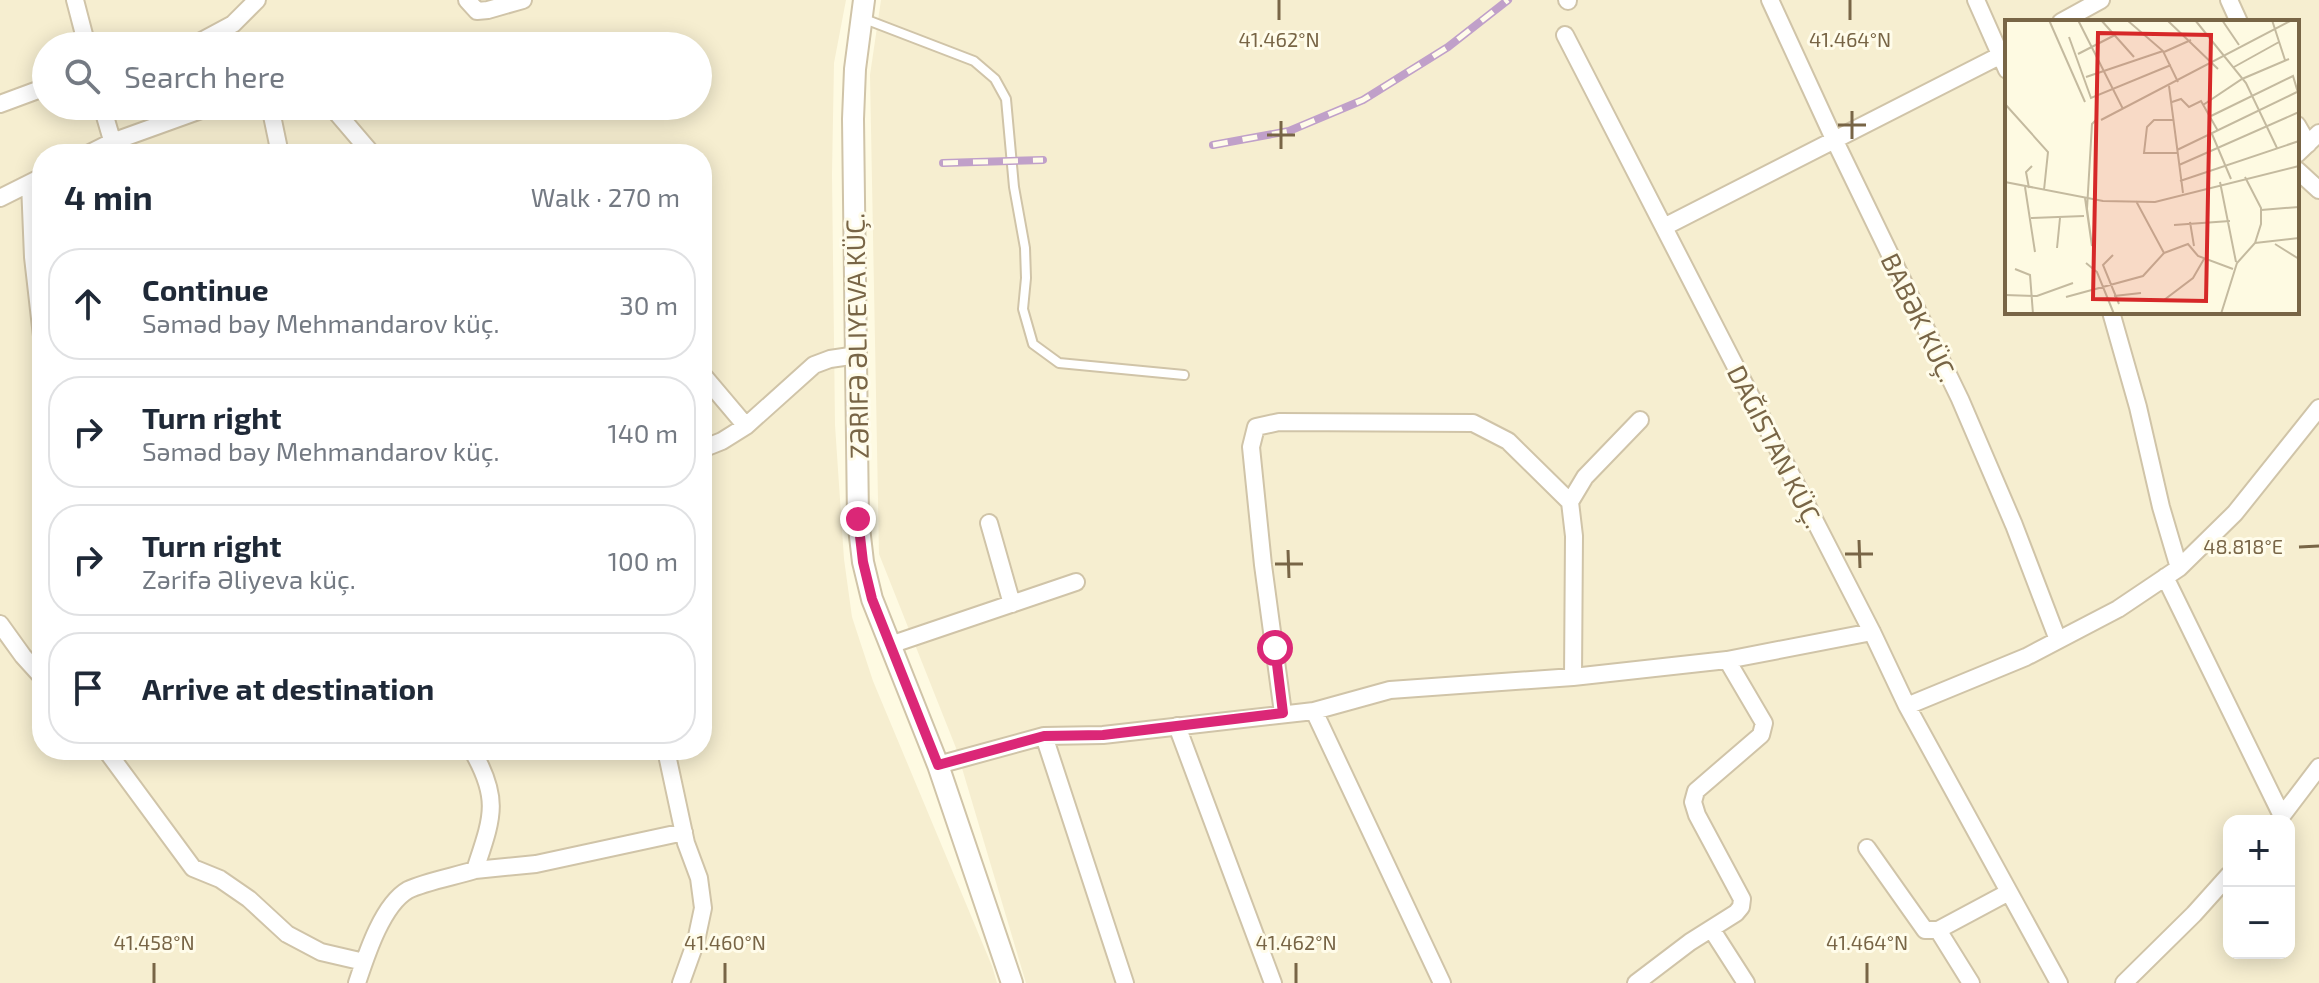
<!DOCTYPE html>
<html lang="en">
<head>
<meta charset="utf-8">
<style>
  :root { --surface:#fff; --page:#f2f2f3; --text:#1f2937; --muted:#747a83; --line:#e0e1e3 }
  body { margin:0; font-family:"Exo 2",sans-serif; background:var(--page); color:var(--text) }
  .controls { position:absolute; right:24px; bottom:24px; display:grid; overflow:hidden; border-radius:16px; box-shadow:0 4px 20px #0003 }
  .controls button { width:72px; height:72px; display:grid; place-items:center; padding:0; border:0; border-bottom:2px solid var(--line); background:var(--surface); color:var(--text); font:40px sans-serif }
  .stop { position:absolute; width:24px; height:24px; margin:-18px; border:6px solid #db2777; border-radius:50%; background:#fff }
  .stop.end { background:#db2777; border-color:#fff; box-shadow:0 2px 8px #0008 }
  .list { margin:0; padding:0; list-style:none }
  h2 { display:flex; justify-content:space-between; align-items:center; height:104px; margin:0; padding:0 32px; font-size:34px }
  h2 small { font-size:26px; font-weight:400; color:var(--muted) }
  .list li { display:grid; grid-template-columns:52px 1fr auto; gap:24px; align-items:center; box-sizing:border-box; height:112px; margin:0 16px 16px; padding:0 16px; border:2px solid var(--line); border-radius:32px }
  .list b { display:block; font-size:30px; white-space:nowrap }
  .list p { margin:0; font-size:26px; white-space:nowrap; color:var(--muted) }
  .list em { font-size:26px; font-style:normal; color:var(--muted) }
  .icon { flex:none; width:44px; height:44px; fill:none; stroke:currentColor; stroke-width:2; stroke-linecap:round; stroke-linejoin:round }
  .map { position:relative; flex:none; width:2319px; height:983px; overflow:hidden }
  .search { position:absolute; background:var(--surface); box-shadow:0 4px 20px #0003; left:32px; top:32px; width:680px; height:88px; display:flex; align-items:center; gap:20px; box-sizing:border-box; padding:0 28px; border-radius:44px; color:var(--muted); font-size:30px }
  .panel { position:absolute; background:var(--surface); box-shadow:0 4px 20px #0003; left:32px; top:144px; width:680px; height:616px; border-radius:32px }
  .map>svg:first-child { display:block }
</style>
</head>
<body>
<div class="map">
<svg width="2319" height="983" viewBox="0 0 2319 983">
  <rect width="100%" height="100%" fill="#fefae2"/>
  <!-- residential -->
  <path fill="#f6eed0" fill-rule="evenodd" d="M0 0H846L834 63 832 174 835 425 844 559 852 617 873 681 992 966 997 983H0ZM46 46H698V106H46ZM42 154H702V750H42Z
    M881 0H2319V983H1026L956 748 879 554 870 75ZM2007 22H2297V312H2007ZM2229 821H2289V953H2229Z"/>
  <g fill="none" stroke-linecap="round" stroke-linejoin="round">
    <defs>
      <path id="service" d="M862 18 974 61 995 79 1006 99 1014 187 1025 248 1026 278 1023 309 1033 344 1059 363 1184 375"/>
      <path id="minor" d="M75 0 87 46
        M467 0 477 11 488 10 523 0
        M1567 0 1568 1
        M1770 0 1834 139 1960 399 2014 525 2058 640
        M1976 0 2007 70
        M2229 0 2239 22
        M2061 22 2101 0
        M1565 35 1872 632 1907 706 2059 983
        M192 46 233 24 257 0
        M0 104 46 87
        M102 106 116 154
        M270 106 280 154
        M331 106 372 154
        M2297 125 2308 144
        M88 154 112 142 212 106
        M2297 154 2319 133
        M2297 170 2319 190
        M30 183 33 257 42 336
        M0 198 42 177
        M1664 227 2007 52
        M2111 312 2138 407 2161 507 2179 568
        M702 374 746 426
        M702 449 722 441 746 426 814 365 830 359 857 355
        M1570 502 1585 477 1640 420
        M989 523 1012 604
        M2165 577 2282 816
        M0 624 23 656 42 677
        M890 645 1076 582
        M1907 706 2026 657 2118 609 2179 568 2235 513 2319 408
        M1314 711 1442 983
        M1283 713 1263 565 1251 447 1256 427 1279 422 1473 423 1508 441 1570 502 1574 536 1573 677
        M1177 726 1273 983
        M1044 736 1125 983
        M106 750 193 868 220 879 249 899 287 934 321 952 364 962
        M666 750 686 843 699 878 703 908 696 941 681 983
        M938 765 1044 736 1103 735 1314 711 1390 690 1573 677 1727 660 1872 632
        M2278 821 2319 767
        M1867 848 1925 930H1938L2009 892
        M475 870 536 864 684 832
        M1712 930 1746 983
        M1938 930 1971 983
        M357 983C366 956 382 905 408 890 424 882 456 876 475 870 492 818 501 800 472 750
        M1636 983 1690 942 1736 913 1741 907 1742 899 1697 815 1693 802 1696 791 1761 735 1764 723 1727 660
        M2124 983 2194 914 2229 875"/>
      <path id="tertiary" d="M864 0 855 69 853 119 858 519 863 562 872 599 938 765 1012 983"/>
    </defs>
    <!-- service casing -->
    <use href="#service" stroke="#d0c4a8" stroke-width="12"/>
    <!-- minor casing -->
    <use href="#minor" stroke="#d0c4a8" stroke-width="20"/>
    <!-- tertiary casing -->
    <use href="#tertiary" stroke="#d0c4a8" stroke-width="24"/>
    <!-- service -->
    <use href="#service" stroke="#fff" stroke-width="8"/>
    <!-- minor -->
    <use href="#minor" stroke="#fff" stroke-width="16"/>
    <!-- tertiary -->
    <use href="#tertiary" stroke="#fff" stroke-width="20"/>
    <defs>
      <path id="rail" d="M1213 145 1289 131 1363 100 1448 47 1508 0
        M943 163 1043 160"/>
    </defs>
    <!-- rail casing -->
    <use href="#rail" stroke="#c0a0c9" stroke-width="8"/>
    <!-- rail -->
    <use href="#rail" stroke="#fffcea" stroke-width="5" stroke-dasharray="15" stroke-linecap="butt"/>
  </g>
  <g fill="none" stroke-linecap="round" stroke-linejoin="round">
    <!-- route -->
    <path stroke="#db2777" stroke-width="10" d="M858 519 863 562 872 599 938 765 1044 736 1103 735 1283 713 1275 648"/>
  </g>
  <!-- ticks -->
  <path fill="none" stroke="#786546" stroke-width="3" d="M1279 0V20M1850 0V20M1852 111V139M1281 121V149M1838 125H1866M1267 135H1295M1859 540 1860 568M2299 547 2319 546M1288 550 1289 578M1845 554H1873M1275 564H1303M154 963V983M725 963V983M1296 963V983M1867 963V983"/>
  <g text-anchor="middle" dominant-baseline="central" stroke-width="6" stroke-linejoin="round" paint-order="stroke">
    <!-- street labels -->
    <g font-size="26" fill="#786546" stroke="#fffcea">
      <text transform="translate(1920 317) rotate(64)">BABƏK KÜÇ.</text>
      <text transform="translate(856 336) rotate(-91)">ZƏRIFƏ ƏLIYEVA KÜÇ.</text>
      <text transform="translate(1776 446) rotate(63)">DAĞISTAN KÜÇ.</text>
    </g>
  </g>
  <!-- overview -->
  <g transform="translate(2005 20)">
    <rect width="294" height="294" fill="#fefae2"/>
    <path fill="none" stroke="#c4ba9f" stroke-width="2" d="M44 0 80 82M73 0 118 89M96 0 129 37M122 0 158 31 173 62M162 0 213 49M190 0 241 63 272 128M217 0 234 25M267 0 280 40M64 17 86 78 166 45M159 32 186 20M73 34 110 15M229 47 274 22M81 57 158 31M164 66 178 173M167 82 176 79 184 87 196 81 213 111M0 84 43 132 39 170M198 85 237 59 284 39M206 96 288 56 294 76M96 100 287 0M169 100H149L142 107 139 133H173M207 114 226 159M172 130 294 71M174 145 294 92M175 161 294 121M0 162 98 181 150 182 294 146M215 162 231 242M20 167 30 232M24 168 21 152 27 146M80 178 87 226 82 189 87 104 92 99M131 181 159 233M256 190 294 187M26 198 79 196M185 202 189 226M169 205 225 201M250 223 294 218M270 224 294 239M52 228 55 198M159 233 183 224 193 236 228 249M108 235 98 245 114 284M81 243 92 252 109 294M10 249 25 255 28 294M0 275 32 276 68 263M109 276 136 273M61 277 138 256 159 233M150 280H159L188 258 199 239M216 294 232 243 250 223 256 204V188L240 157"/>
    <path fill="#d62828" fill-opacity="0.15" stroke="#d62828" stroke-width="4" d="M93 13 206 15 201 281 88 279Z"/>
    <rect width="294" height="294" fill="none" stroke="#786546" stroke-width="4"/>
  </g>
  <g font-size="20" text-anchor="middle" fill="#786546" stroke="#fffcea" stroke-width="6" stroke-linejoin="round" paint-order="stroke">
    <text x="1279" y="47">41.462°N</text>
    <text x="1850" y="47">41.464°N</text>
    <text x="2243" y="554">48.818°E</text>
    <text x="154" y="950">41.458°N</text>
    <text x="725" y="950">41.460°N</text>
    <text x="1296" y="950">41.462°N</text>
    <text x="1867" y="950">41.464°N</text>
  </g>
</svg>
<div class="controls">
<button>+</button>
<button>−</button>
</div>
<div class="stop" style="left:1275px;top:648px"></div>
<div class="stop end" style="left:858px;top:519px"></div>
<div class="search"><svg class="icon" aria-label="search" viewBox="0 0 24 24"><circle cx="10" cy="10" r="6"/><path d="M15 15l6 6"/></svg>Search here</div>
<section class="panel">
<h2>4 min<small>Walk · 270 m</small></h2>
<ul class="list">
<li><svg class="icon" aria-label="ahead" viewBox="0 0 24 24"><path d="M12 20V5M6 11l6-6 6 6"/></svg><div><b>Continue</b><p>Səməd bəy Mehmandarov küç.</p></div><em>30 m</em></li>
<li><svg class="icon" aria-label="right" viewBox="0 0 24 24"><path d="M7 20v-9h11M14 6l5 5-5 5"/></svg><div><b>Turn right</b><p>Səməd bəy Mehmandarov küç.</p></div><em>140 m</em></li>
<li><svg class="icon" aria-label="right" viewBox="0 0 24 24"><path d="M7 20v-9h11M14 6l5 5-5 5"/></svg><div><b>Turn right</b><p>Zərifə Əliyeva küç.</p></div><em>100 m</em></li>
<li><svg class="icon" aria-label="arrive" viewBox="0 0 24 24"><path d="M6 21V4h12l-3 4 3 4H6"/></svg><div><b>Arrive at destination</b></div></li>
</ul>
</section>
</div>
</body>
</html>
